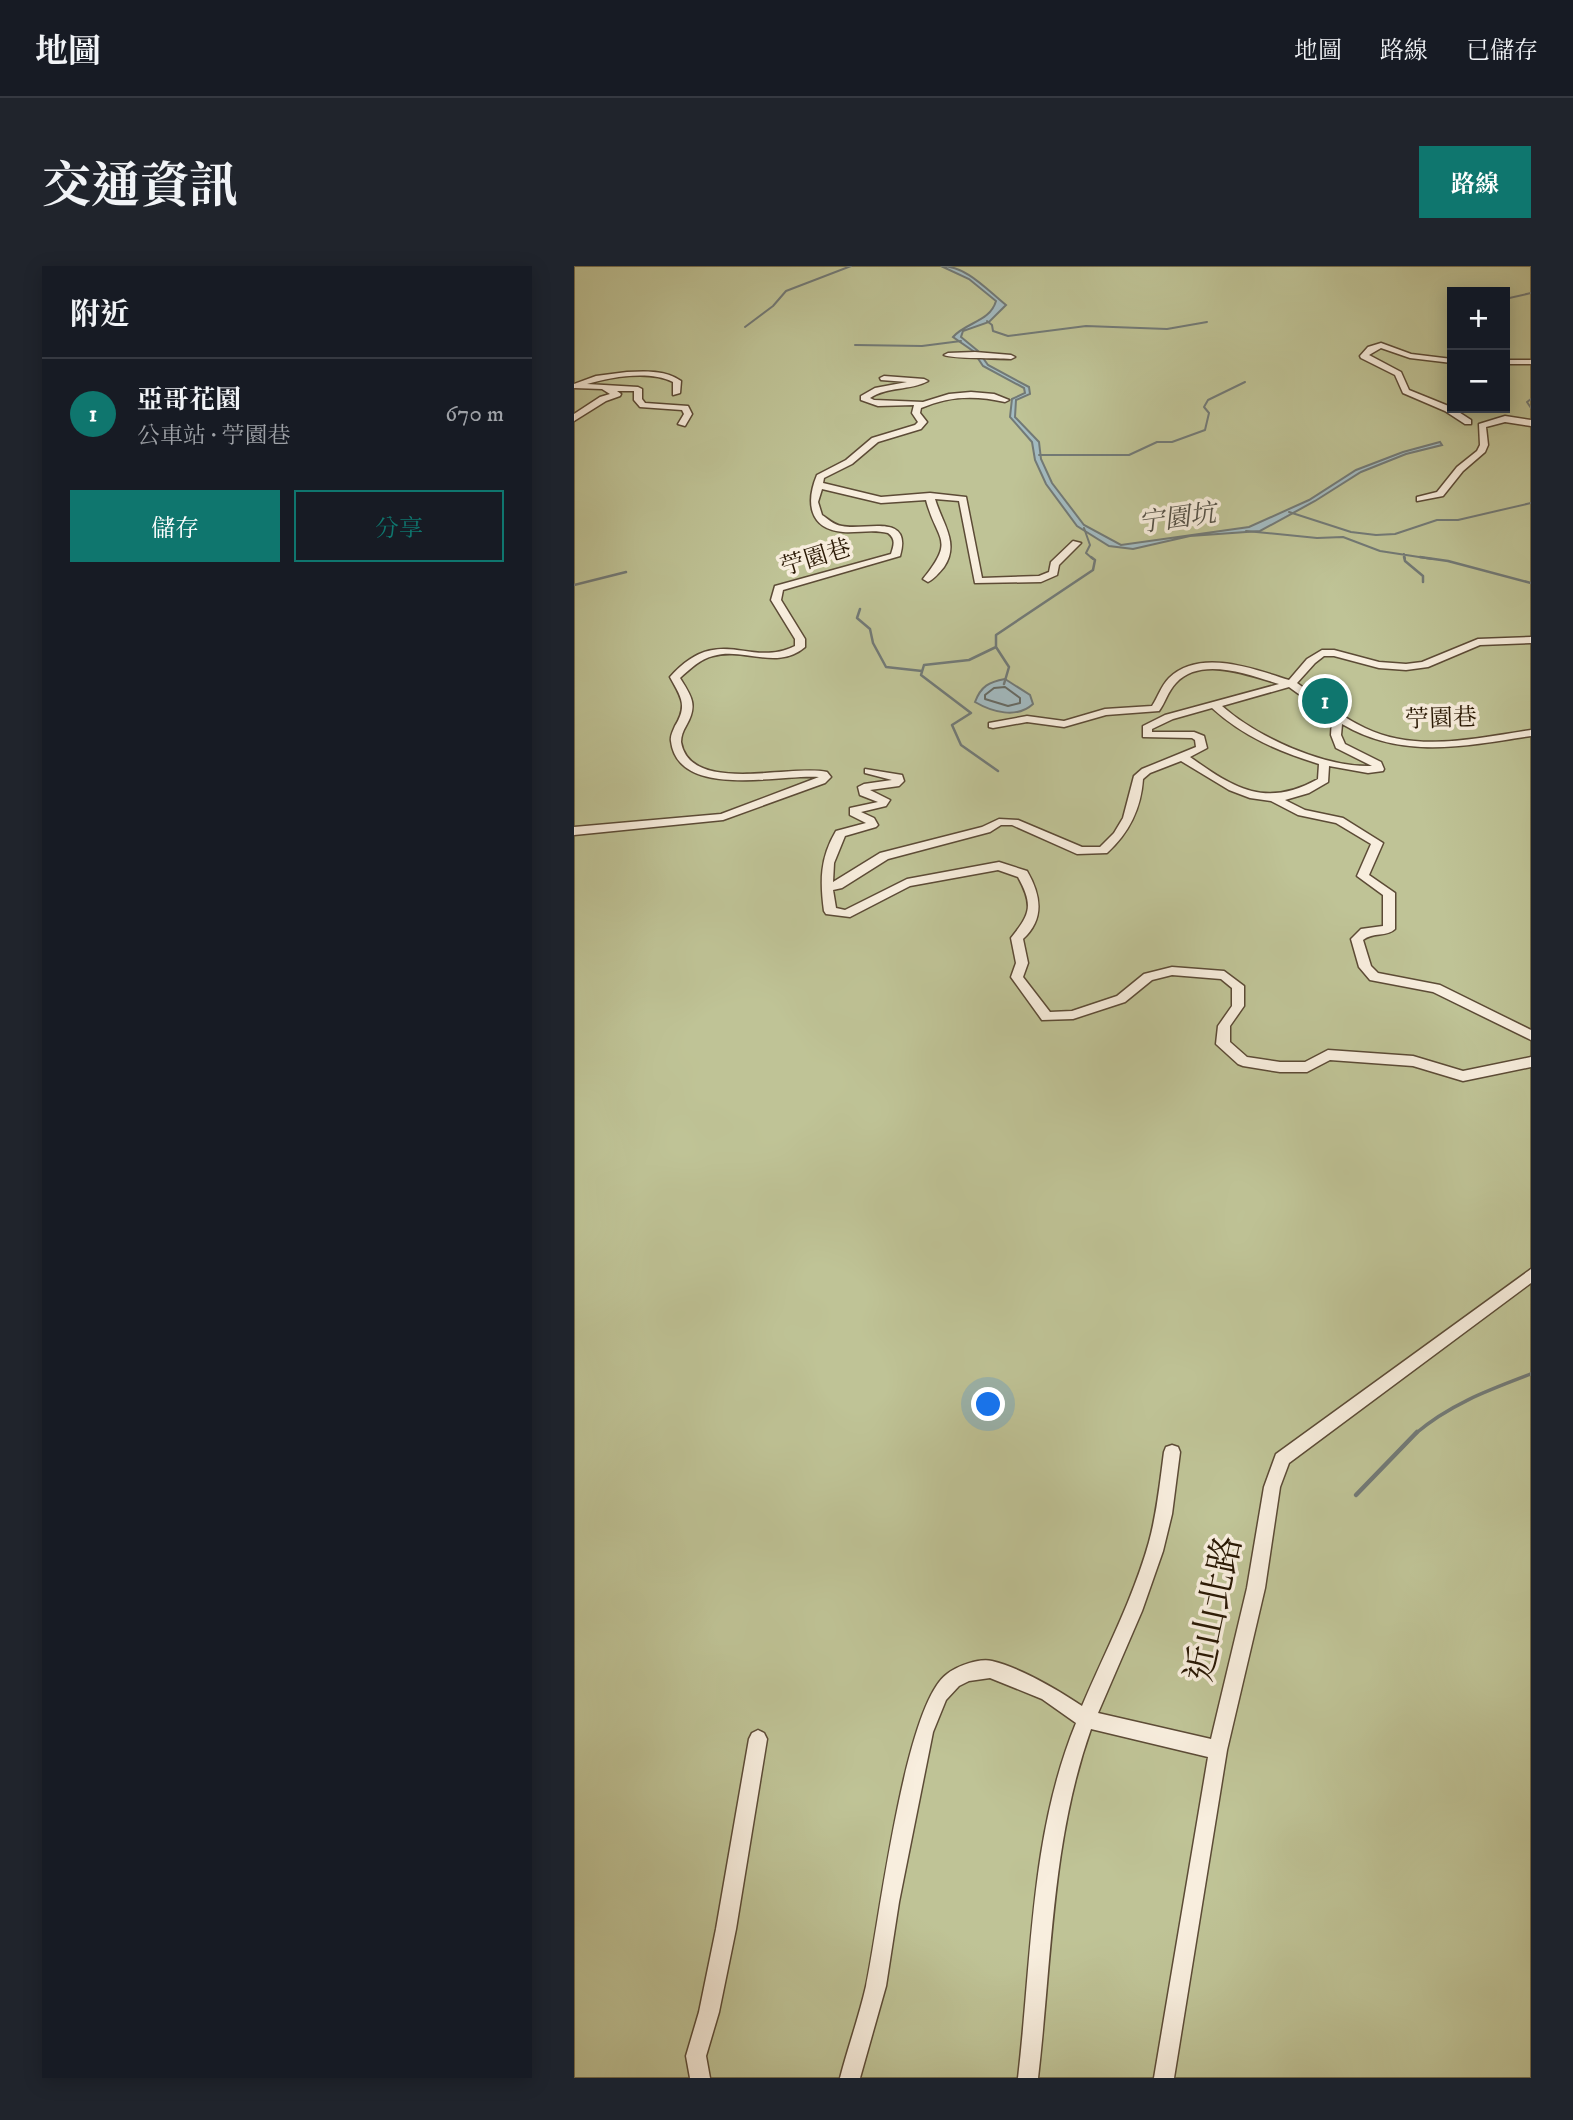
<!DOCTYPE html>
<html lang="zh-TW">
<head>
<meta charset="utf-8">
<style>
  :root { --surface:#171b24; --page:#20242c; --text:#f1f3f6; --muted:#9ea1a6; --line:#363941; --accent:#0f766e }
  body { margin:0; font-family:"IM FELL DW Pica","Noto Serif TC",serif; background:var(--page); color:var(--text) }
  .controls { position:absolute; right:21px; top:21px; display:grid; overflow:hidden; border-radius:0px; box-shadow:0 4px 18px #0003 }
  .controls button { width:63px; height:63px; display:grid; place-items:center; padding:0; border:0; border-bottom:2px solid var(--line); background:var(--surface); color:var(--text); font:35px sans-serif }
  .you { position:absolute; left:415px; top:1139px; width:24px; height:24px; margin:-18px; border:5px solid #fff; border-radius:50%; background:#1a73e8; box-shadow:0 0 0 10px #1a73e833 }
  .badge { display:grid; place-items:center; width:46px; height:46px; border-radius:50%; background:var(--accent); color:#fff; font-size:23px; font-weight:700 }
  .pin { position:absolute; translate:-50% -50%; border:4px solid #fff; box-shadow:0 2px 7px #0006 }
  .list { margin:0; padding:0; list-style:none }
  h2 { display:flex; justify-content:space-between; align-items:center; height:91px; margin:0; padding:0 28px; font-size:30px }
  h2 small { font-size:23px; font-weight:400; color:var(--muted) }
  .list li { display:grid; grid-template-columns:46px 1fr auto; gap:21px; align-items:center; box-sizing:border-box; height:112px; padding:0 28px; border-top:2px solid var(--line) }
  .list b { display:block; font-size:26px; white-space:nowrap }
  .list p { margin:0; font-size:23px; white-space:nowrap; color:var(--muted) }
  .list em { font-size:23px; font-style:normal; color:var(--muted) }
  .actions { display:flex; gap:14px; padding:21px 28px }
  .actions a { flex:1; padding:16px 0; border:2px solid var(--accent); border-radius:0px; text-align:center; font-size:24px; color:var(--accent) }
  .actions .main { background:var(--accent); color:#fff }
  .map { position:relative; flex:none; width:957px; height:1812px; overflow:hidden; border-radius:0px }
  header { display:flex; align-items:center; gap:42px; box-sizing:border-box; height:98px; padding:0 35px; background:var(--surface); border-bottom:2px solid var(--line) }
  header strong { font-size:33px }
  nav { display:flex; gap:38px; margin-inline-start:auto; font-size:24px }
  .intro { display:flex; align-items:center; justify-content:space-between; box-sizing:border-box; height:168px; padding:0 42px }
  h1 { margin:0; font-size:49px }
  .button { padding:18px 32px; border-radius:0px; background:var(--accent); color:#fff; font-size:24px; font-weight:700 }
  main { display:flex; gap:42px; padding:0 42px }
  aside { flex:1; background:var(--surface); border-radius:0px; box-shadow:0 4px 18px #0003 }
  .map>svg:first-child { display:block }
</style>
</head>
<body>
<header>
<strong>地圖</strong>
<nav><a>地圖</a><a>路線</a><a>已儲存</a></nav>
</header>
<div class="intro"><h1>交通資訊</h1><a class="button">路線</a></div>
<main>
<aside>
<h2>附近<small></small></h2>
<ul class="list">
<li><span class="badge">1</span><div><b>亞哥花園</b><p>公車站 · 苧園巷</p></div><em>670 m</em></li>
</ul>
<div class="actions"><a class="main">儲存</a><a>分享</a></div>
</aside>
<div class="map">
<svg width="957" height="1812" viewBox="0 0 957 1812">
  <rect width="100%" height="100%" fill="#f5e5cc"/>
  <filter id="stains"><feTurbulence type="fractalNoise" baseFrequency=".00286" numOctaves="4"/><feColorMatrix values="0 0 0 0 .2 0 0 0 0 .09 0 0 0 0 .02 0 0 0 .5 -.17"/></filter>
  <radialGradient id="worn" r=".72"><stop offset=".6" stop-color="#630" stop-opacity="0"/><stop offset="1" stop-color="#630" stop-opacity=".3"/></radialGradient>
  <!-- green -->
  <path fill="#bfc396" stroke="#746e4d" stroke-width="2" fill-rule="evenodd" d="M0 0H957V1812H0ZM878 26H931V142H878Z"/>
  <!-- water -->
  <path fill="#a3bcc3" stroke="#727a77" stroke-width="2" d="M367 0C393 0 413 24 432 39L415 56 389 65 387 71 404 85 414 99 455 121 456 128 442 134 441 151 465 176 467 193 478 217 510 259 547 279 675 261 735 234 782 204 829 186 866 176 868 179 832 188 787 206 741 235 686 265 616 270 559 283 535 280 503 260 472 218 461 194 458 176 436 151 438 133 451 127 450 122 409 100 399 85 379 71C392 56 416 56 422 35L395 13Z
    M431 413 456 429 459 438C443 453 418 446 401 436 407 420 415 416 431 413Z"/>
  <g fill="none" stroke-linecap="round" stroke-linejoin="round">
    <!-- shore -->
    <path stroke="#666a64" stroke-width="2" d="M431 421 446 432V437L434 440 411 433V429L420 422Z"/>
    <!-- stream-far3 -->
    <path stroke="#727a77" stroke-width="2" d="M931 33 957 27
      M413 55 418 59 419 65 434 70 512 60 593 63 633 56
      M171 61 199 40 212 25 277 0
      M281 79 348 80 387 75
      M957 133 953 136 957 142
      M465 189H555L583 176H598L631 164 635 147 630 141 634 134 671 116
      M715 246 777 266 802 269 821 268 863 254H884L957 237
      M510 262 516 279 512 287 519 293
      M672 265 743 272 769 271 806 285 858 293
      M830 288 831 293"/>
    <!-- stream-far2 -->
    <path stroke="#727a77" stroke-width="2.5" d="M830 291 831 295 849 310V316
      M846 291 874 295 957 317
      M0 319 52 306
      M286 343 283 352 296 363 299 377 312 401 348 405
      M422 381 435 401 430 418
      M424 505 387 479 378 459 397 447 347 409 350 399 395 394 422 381V369L519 304 521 294 517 291"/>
    <!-- stream-far1 -->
    <path stroke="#727a77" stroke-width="3.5" d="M841 1168C876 1138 915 1124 957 1108"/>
    <!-- stream -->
    <path stroke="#727a77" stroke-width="4.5" d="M782 1229 843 1166"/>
    <defs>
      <path id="street" d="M807 77 837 88 878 93V97L836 92 807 82 795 89 827 106 835 124 877 141 897 154V158H891L871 145 829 127 821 109 787 92 786 90 794 81Z
        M401 86 437 89 441 91 437 93C423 92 379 93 370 89L374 87Z
        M931 94H957V98H931Z
        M53 106C71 105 92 104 107 115L106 127 99 129V116C75 104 37 111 13 118L64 121 68 123V133L71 137 114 140 118 148 111 160 104 158 110 148 108 144 66 141 60 134V125H43L47 128 46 130 32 135 0 155V148L26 131 36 128 28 123 0 122V118L22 110Z
        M310 110 350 113 354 115C336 125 314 120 296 132L300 134 349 136 375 128 397 126 420 128 435 134 431 136C401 129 375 130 347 142L346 147 353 156 347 163 304 176 278 198 250 212 249 217 307 231 356 227 392 231 408 312 465 310 475 306 477 296 499 275 507 277 485 299 483 309 467 316 401 317 385 235 361 233C368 257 386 277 370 301 365 307 360 313 354 316L349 313C382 272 363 276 352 234L307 237 248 223 244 236 248 249C254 253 260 259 268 260 291 265 339 246 326 290L209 324 207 334 231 373V381C203 405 170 381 139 390 126 393 116 403 106 412 118 431 124 439 112 460 109 465 107 470 107 476 116 529 216 498 253 506L257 511 251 517 149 554 0 569V561L147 548 245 511C206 508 104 534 97 475 96 470 99 465 101 460 114 439 107 431 96 411 145 356 175 403 221 380V373L197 334 201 320 317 288C320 279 322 273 314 267 299 263 284 267 269 266 234 263 232 235 243 209L272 194 298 172 341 159 344 156 338 147 340 139 304 140 287 134V130L301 122 333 116 307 114 306 112Z
        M931 150 957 154V160L931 156 912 161 914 179 911 186 889 205 869 230 843 235V231L863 226 883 201 903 185 906 179 905 158Z
        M957 371V377L906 379 854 401 832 404 805 402 760 390H750L741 397 723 417C745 433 767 451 791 462 843 487 903 472 957 464V470C892 480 828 494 768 458L767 469 771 478 807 496 810 503 809 505 794 507 755 500 754 516 735 527 711 534 731 544 769 552 809 577 795 609 821 627V663C813 671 799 666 789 674L797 700 804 707 866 719 957 764V774L859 726 796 714 785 701 777 673 787 663 809 660V629L783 610 797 578 762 557 724 549 697 535 676 532 655 524 607 495 576 507 569 513C567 543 555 567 533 587L503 588 438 559H427L416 566 314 593 268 622 259 624 262 642 271 644 333 613 425 596 453 605C467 629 471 653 449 673L454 697 449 711 476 746 498 745 543 730 570 708 598 701 650 705 670 720V740L656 760V776L673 791 706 796H731L754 784 839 790 889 805 957 791V801L889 815 839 800 756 794 733 806H706L669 800 664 798 642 778 644 760 658 740V722L647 713 598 709 578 714 551 736 499 753 468 754 437 711 442 697 437 672C456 648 460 640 444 611L424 604 336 620 276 651 252 648 250 645C246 615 246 592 262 565L292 557 276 549V542L304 536 286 529 284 521 290 518 318 514 291 507V503L328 509 330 515 325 520 296 524 316 534 312 540 287 546 300 552 304 559 302 561 271 570 260 597 259 616 306 587 408 561 425 553 444 554 508 581H526L540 567 549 552 560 510 568 503 622 481 621 474 618 472 569 471V460L591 449 705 418C675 409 627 390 602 417 594 425 591 437 585 445L532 449 490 461 453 456 419 462 415 461V457L453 450 490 455 531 443 578 440C584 431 587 420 595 412 626 382 680 403 715 414L733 393 748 384H760L805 396 832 398 848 396 904 373ZM715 421 758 452 757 469 762 482 798 500C751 502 683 471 648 440ZM638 442C670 471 704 485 745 498L744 513C692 542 661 523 616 491L633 482 630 470 620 466H578V463L599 453Z
        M957 1003V1017L715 1197 706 1221 691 1322 653 1484 600 1812H580L634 1491 517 1463C477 1576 478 1694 464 1812H444C458 1693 456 1569 502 1457L468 1433 416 1412 395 1415 385 1420 372 1434 359 1466 325 1636 312 1720 286 1812H266C274 1781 285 1751 292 1720 305 1660 330 1439 373 1408 383 1400 405 1392 418 1395 447 1402 484 1424 508 1440 531 1386 559 1333 575 1276 583 1247 586 1216 590 1186L592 1181 598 1179 604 1181 606 1186 598 1248 589 1285 568 1345 524 1447 637 1473 673 1322 690 1221 702 1188Z
        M184 1464 190 1467 193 1473 162 1663 145 1746 132 1790 136 1812H116L112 1790 125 1746 142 1663 175 1473 178 1467Z"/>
    </defs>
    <!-- street casing -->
    <use href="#street" stroke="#5c4b36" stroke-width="3"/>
    <!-- street -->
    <use href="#street" fill="#f8eede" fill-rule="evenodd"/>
  </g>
  <g text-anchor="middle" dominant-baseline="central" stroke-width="7" stroke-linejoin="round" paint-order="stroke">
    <!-- far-street labels -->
    <g font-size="24" fill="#291804" stroke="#f8eede">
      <text transform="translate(242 292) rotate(-17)">苧園巷</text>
      <text transform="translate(867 453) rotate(-2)">苧園巷</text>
    </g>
    <!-- far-water labels -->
    <g font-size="26" font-style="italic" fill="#545147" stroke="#f8eede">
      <text transform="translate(603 253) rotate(-8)">宁園坑</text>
    </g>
    <!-- near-street labels -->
    <g font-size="37" fill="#291804" stroke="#f8eede">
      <text transform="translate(641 1343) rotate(-78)">近山北路</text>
    </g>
  </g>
  <rect width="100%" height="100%" filter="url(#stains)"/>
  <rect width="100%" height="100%" fill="url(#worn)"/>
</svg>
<div class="controls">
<button>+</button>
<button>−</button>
</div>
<div class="you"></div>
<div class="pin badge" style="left:751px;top:435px">1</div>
</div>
</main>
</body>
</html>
